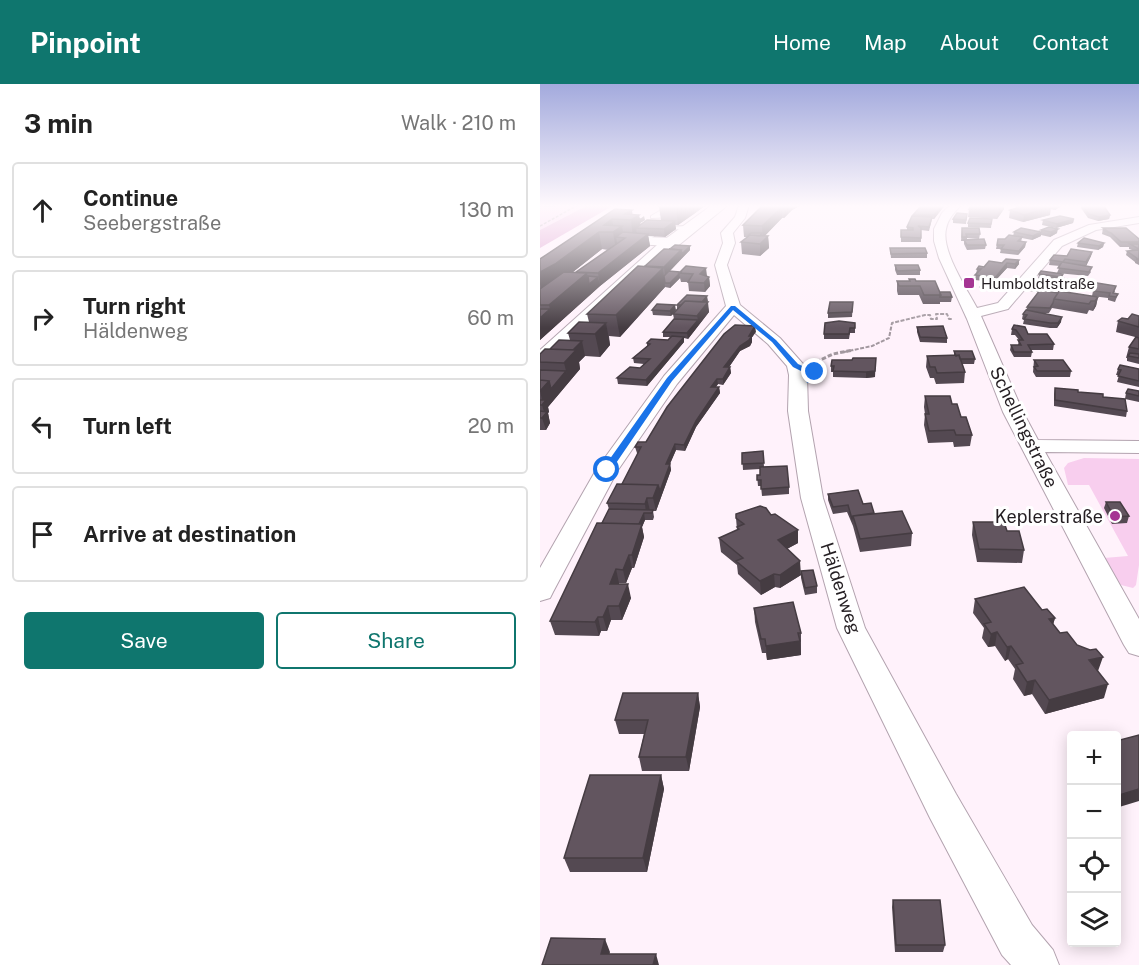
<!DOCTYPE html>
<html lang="en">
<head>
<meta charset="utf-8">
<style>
  :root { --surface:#fff; --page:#f6f6f6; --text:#222; --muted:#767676; --line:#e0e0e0; --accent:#0f766e }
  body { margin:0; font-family:"Public Sans",sans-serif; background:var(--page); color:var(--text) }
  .controls { position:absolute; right:18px; bottom:18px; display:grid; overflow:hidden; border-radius:6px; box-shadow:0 3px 15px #0003 }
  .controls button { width:54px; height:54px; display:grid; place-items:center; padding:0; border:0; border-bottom:2px solid var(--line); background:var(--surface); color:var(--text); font:30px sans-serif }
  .stop { position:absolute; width:18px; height:18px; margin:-14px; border:4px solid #1a73e8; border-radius:50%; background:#fff }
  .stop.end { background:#1a73e8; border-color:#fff; box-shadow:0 2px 6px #0008 }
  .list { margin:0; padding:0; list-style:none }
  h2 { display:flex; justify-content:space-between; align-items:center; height:78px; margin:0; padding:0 24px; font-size:26px }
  h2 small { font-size:20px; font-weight:400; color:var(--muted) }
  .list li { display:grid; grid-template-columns:39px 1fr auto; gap:18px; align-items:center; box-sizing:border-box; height:96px; margin:0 12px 12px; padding:0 12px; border:2px solid var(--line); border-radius:6px }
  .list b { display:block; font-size:22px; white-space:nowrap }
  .list p { margin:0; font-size:20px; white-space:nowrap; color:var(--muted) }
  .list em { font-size:20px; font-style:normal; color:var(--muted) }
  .actions { display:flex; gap:12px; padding:18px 24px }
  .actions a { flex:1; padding:14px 0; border:2px solid var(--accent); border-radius:6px; text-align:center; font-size:21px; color:var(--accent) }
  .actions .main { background:var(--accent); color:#fff }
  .icon { flex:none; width:33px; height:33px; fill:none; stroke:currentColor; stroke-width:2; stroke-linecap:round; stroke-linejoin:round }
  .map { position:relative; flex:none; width:599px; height:881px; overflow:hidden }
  header { display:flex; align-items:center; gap:36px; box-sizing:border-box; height:84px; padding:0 30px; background:var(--accent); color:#fff }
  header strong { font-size:28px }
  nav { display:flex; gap:33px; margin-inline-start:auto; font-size:21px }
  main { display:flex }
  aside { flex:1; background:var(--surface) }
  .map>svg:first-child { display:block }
</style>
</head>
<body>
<header>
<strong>Pinpoint</strong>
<nav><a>Home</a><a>Map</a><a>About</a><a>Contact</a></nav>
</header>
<main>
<aside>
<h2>3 min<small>Walk · 210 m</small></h2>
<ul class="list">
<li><svg class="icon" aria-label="ahead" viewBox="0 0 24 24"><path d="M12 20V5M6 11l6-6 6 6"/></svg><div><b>Continue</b><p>Seebergstraße</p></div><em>130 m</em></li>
<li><svg class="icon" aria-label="right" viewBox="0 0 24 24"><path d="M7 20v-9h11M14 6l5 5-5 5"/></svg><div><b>Turn right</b><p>Häldenweg</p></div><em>60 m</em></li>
<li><svg class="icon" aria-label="left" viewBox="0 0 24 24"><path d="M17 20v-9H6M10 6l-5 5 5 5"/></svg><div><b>Turn left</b></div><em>20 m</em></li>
<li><svg class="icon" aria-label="arrive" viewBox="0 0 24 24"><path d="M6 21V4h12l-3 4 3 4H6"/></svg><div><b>Arrive at destination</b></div></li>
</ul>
<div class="actions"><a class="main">Save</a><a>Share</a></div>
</aside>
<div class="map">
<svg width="599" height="881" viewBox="0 0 599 881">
  <rect width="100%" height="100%" fill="#fff2fb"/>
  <!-- green -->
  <path fill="#f8ceee" d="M0 121H48L0 146Z
    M544 374 599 375V481L596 501 593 504 581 501 564 474 588 472 549 401H528L524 384 528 379Z"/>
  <!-- water -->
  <path fill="#dc9bcd" d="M48 121H74L0 164V146Z"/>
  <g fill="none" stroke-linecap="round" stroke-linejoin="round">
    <defs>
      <path id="lane" d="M121 126 124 128 119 131 134 133 111 134V132Z
        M149 142 151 145 123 146 106 158 101 157 120 143Z"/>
      <path id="street" d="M199 121H209L205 134 193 149 195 159 187 181 200 221 240 254 264 281 267 291 268 327 283 414 325 544 416 710 492 841 513 866 519 881H471L462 871 390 734 297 544 261 414 248 327 249 291 247 282 228 260 194 231 137 300 78 386 13 508 10 514 0 517V484L56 386 124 292 186 222 175 181 183 159 181 149 195 133Z
        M410 121H421C415 128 408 134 406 145 401 167 427 205 437 224L458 219 514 156 549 141 599 133V139L556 146 522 162 468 225 441 232 483 328 498 356 599 357V369L505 368 599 535V572L589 569 584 561 463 328 427 235 399 174 394 157V145L402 129Z
        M78 152 131 154 137 158 131 162 74 159 72 156Z"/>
      <path id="primary" d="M172 121H188L129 169 8 283 0 285V266L117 161Z"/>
    </defs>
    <!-- lane casing -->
    <use href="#lane" stroke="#b3a3af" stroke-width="2"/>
    <!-- street casing -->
    <use href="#street" stroke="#b3a3af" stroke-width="2"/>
    <!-- primary casing -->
    <use href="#primary" stroke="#b3a3af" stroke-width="2"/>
    <!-- path-far2 -->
    <path stroke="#a2989f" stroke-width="1.5" stroke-dasharray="3 1.5" stroke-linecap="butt" d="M0 122 4 121
      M0 142 38 121"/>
    <!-- path-far1 -->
    <path stroke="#a2989f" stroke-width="2" stroke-dasharray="4 1.5" stroke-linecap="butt" d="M439 203 455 204
      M304 268 332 262 349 254 352 239 385 231H390L391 235H397L396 230H407L409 235H413"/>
    <!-- path -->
    <path stroke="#a2989f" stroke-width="3" stroke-dasharray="4.5 2" stroke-linecap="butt" d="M276 278 293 270 313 266"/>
    <!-- lane -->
    <use href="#lane" fill="#fff" fill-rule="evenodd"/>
    <!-- street -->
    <use href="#street" fill="#fff" fill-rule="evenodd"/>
    <!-- primary -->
    <use href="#primary" fill="#fff" fill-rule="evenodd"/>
  </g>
  <!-- wall -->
  <path fill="#544952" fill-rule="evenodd" d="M4 121H18L12 123H4Z
    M124 121H166L138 141H135L136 145 125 153 108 152 110 162 60 202 0 256V175L75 125 92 126V131L105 136 100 139 101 140 121 136 119 123ZM62 165 68 166 36 189 33 188Z
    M224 121H261L252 126 244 134H242L224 152H228L229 164 220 172 202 170 201 158 207 153H204L203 141Z
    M405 121 394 135H392L389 147 381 146V158H361V146H367V143L373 131Z
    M432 121H466H464V125L457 135 428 133 429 125Z
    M502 121 521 122 515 126 510 125V131L483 138 469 134 470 126 476 124 477 122 502 123Z
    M530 121H563L570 131 569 135 558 137 548 134 541 124V122H529Z
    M427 130 426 140 413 139V135Z
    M452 135 451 144 428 143V139Z
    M534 135 533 139 516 144 502 141 503 136Z
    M422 144 440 150 439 155 427 154V156L446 161 445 165 427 166 424 160V157H421Z
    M563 144 599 155V181L595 179V178L586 171 587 167 592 166 589 165V163H580L570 153 562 150Z
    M501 146 517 149 510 153 501 151V152L492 156 482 154 481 158H486L485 163 478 171 460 169 461 165H456L458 155H465L473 152 474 148H501Z
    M538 159H564L563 163 558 166 537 163Z
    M150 162V166L130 187 141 188 169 193 170 202 165 208 149 207 148 198H141L140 194 130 204 125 203 80 253 69 252 70 261 60 273 45 272 39 278 40 285 8 323 9 328 8 329 10 339 6 346H0V270L30 256 28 249 49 238 47 230 105 183 130 165Z
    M350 164 387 169V174H351Z
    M552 168 551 172 546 182 551 188 548 192 517 189 520 182 509 181 510 176Z
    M479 176V180L475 185 467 184 454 198 435 196 437 185Z
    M355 181 380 186V191H357L355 186Z
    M499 190H523L522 195 533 201 529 207 509 204 508 207 558 213 556 222 553 227 549 226 547 230 512 224 509 229H503L521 238 517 244H510L483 240 484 236 482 235 483 230 498 208 489 207 490 202 509 201 511 197 498 195Z
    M369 195 412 213 411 218H400V220H383L379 211H358L357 207V197H369Z
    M553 207H575L574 209 578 210 575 218 568 216V214L552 212Z
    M168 217 167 218 169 228 148 255 144 254V258L107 302 78 300 77 294 100 284 104 280 94 279 93 274 107 262V259L128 256 130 253H123V248L134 235 133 230 137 226V221Z
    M313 218 312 233 288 234V229Z
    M112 226H136L131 232 113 231Z
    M599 232V254L576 248 578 237Z
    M315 239V249H310L309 255H284V250Z
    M474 241 488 250 514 260 513 266H491L492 268 491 273H474L470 266 471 261H478L479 256 475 251H471L472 245Z
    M377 243 407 254V259L380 258 377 248Z
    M216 248 212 253V258L210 262 200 267 189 283H190L191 289 183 301 178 300 176 303H179L180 309 156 343 145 367 136 366 130 380 131 386 116 427H113L114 433 113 436H105L102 443 104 453 94 484H92L86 499H79V500L91 514 82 536H71L67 547H61L59 552 15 551 10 537 69 425 67 419 82 401 98 369H97L95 363 106 358Z
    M599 254V280L587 277V274H586L589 263Z
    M414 267 435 275 434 280H422L425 288 424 299 396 300 394 294H390L386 283 387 272H414Z
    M336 274 335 293 326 294 293 293V288H291V282L312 276Z
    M494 276 531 287 530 293H496L493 288Z
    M578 285H599V303L577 298 579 291H576Z
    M515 304 563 313 585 315 586 309 599 307V318L585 315 587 327 586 333 514 322V310Z
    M385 312 412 320 432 351 430 362 414 363 413 358 388 359 384 341 385 330 384 323Z
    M223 367 224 383 249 403V410L222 412 221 402H218L217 391H220V385L203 386 202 369Z
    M288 410 323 420 334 429 372 449 371 462 320 468 313 442 307 428 293 430 288 416Z
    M566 418 589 432 587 439 572 440 564 424Z
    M231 431 258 459 247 465 261 491 240 504 235 503 221 511 198 490 197 481 181 468 179 454 197 446 196 434Z
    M433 438 467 447 484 466 482 479 437 478 432 451Z
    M261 487 277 502V509L265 511 261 494Z
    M435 515 502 526 515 534 513 540 520 549 558 587 564 614 505 630 492 610 484 612 473 595 475 585 468 575 465 577 455 562 448 563 442 554 444 544 433 529Z
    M214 524 261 549V571L227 576 226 569H222L215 538Z
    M158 609 160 623 149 687H102L99 673 104 650H79L75 636Z
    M121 691 124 705 107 788H30L24 774Z
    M353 816 405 861 403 868H355L352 823Z"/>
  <!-- shaded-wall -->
  <path fill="#453c42" d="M141 121H153L154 130 138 141 136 124Z
    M153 121H166L154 130Z
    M243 121H261L252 126 244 134Z
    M403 121H405L394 135V131Z
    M463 121H464V125L457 135 458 127Z
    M518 121H521V122L515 126V122Z
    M242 123V134L223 154 222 142Z
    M511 123 510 131 483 138 484 131Z
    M92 126 93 135 99 131 100 135 104 132 105 136 100 139 101 144H96L97 151 93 154 91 136 85 130Z
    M570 131 569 135 558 137 559 133Z
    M72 135 74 147 82 142 84 154 76 153 78 165 76 166 73 148 64 141Z
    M534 135 533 139 516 144 517 140Z
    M135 137 136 145 125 153 124 145Z
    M518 145 517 149 510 153 511 148Z
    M59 148 62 165 19 199 2 209 0 200V188Z
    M501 148V152L492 156 493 152Z
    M108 150 110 162 60 202 58 189Z
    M228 152 229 164 220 172V160Z
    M486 158 485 163 478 171 479 167Z
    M564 159 563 163 558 166 559 162Z
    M150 162V166L142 174V170Z
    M141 166 142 174 125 192 124 183Z
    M552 168 551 172 546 182V178Z
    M479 176V180L475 185V180Z
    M467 179V184L454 198 455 194Z
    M123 184 125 203 80 253 76 231Z
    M166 184 167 192 161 199 160 190Z
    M47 189 49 200 58 193 60 202 0 256V234L10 225 9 221Z
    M139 189 140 194 130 204V199Z
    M169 193 170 202 165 208 164 199Z
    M167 212 168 217 159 227 158 222Z
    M558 213 556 222 553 227 555 217Z
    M168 218 169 228 148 255 147 249 158 236 157 232Z
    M135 221 136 226 131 232 130 227Z
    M522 233 521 238 517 244 518 239Z
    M66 239 70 261 60 273 55 250Z
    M215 242 216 248 212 253V258L210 262 200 267 185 289 184 283 200 262 209 252Z
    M144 253V258L107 302 106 296Z
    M42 257 45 272 39 278 40 285 29 298 24 279 30 269Z
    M190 283 191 289 183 301V295Z
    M26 287 29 298 8 323 9 328 8 329 10 339 6 346 2 334 5 331 2 321 3 320 0 307 9 297Z
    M335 287V293L326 294V288Z
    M177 295 178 300 172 308 171 303Z
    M179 303 180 309 156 343 145 367 144 361 156 337Z
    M135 360 136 366 127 386 126 380Z
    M130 380 131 386 116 427 113 414 118 401Z
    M107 414 110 427 106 429 105 420Z
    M104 429 105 436 102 443 104 453 94 484 92 471 97 446Z
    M258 446V459L239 469 238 456Z
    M89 471 92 484 86 499 83 486Z
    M260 477 261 491 240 504V491Z
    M76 485 79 499 74 513 70 500Z
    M234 490 235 503 221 511 220 497Z
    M88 500 91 514 82 536 79 522Z
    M68 522 71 536 67 547 63 533Z
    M58 533 61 547 59 552 55 538Z
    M515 534 511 548 509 535Z
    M457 548 455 562 448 563 451 550Z
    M260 557 261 571 227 576 226 562Z
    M471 562 468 575 465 577 467 563Z
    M563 573 558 587 549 576Z
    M495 596 492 610 484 612 487 598Z
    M568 600 564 614 505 630 509 616Z
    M158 609 160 623 149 687 146 673Z
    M121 691 124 705 107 788 103 774Z
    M599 705V717L576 724V712Z
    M65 855 70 868 67 881 61 870Z
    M116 870 119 881H113Z"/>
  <!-- building -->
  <path fill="#62555f" stroke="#453c42" stroke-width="1.5" d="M124 121H141L136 124 119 123Z
    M223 121 242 123 222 142 203 141Z
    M382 121H403L394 131H373Z
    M432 121H463L458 127 429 125Z
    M542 121H563L570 131 559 133 549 130Z
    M477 122 511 123 484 131 470 126 480 123Z
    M75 125 92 126 85 130 99 131 91 136 72 135 64 141 82 142 73 148H59L15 180 0 188V175Z
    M417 129 427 130 426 136 413 135Z
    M372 132 392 133 389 143 378 142 381 144V154L361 153V146H373V144L367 143Z
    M520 132 534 135 517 140 503 136Z
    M430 134 452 135 451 140 428 139Z
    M107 136 135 137 124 145 96 144Z
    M509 143 518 145 511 148 501 146Z
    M422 144H439L440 150H426L427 153H422Z
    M481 144 501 148 493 152 474 148Z
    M563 144H586L599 155V158H581L571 149 563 146H566Z
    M83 148 108 150 58 189 36 188 85 154 76 153Z
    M211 149H222L220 152 210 151 208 152Z
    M210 151 228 152 220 160 201 158Z
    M469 151 482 153 478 157 486 158 479 167 461 165 464 161H457L458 155H465Z
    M544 154 564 159 559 162 538 159Z
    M444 155 446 161H427L424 156Z
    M590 160H599V165Z
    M135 161 150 162 142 170 141 166 130 165Z
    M350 164H385L387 169 351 170Z
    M124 165 141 166 124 183 105 182Z
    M531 165 552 168 546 178 525 175 523 178 510 176 514 171 527 172Z
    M599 166V176L596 175H598L587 167Z
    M466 175 479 176 475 180 467 179 455 194 435 191 441 185H437L439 182 444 183 449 177 462 179Z
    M522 178 552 183 549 188 518 184Z
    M355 181H378L380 186 357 187Z
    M98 182 123 184 76 231 47 230Z
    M146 182 166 184 160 190 169 193 164 199 148 198 153 190 139 189Z
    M129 187 141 188 130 199H125L124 192Z
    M501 187 523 190 521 193 499 190Z
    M24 188 47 189 9 221H0V205Z
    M48 192 58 193 49 200Z
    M513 193 534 196 530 202 509 199Z
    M369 195H375L376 197H395L401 211H384L380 202H359L357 197H370Z
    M493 199 509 201 507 205 490 202Z
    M557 199 576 202 573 209 578 210 576 213 569 212 570 209 553 207Z
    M500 206 518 209 514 215 513 219 510 224 487 223Z
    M519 207 558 213 555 217H551L549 220 514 215Z
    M400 208H410L412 213H400Z
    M147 211 167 212 162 218 145 217 141 221H137Z
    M145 217 168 218 157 232 133 230Z
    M290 218H313L312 228 288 229Z
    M117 220 135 221 130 227 112 226Z
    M0 225H10L0 234Z
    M486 226 522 233 518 239H510L484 235 487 231 483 230Z
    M592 230 599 232V243L578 237 582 234 588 235Z
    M134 235 158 236 147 249 123 248Z
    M299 237 315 239V244H310L309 250H284L285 239Z
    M39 238 66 239 55 250 28 249Z
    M195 241 215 242 209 252H212L209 256 200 262 184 283H190L183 295H177L171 303H179L156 337 144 361 135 360 126 380H130L120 407 118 401 82 400 101 363H95L98 358H106L127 323 184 250Z
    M474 241 485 243 488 250H507L514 260 488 261 492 268H474L471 261H481L478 256H483L476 246 472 245Z
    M403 242 407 254 380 253 377 243Z
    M132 252 144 253 106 296 77 294 90 283 100 284 110 275 93 274 110 260 107 259 111 255 128 256Z
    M596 253 599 254V265L589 263Z
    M19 256 42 257 33 266 10 265Z
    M5 265 36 266 24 279 0 278V270Z
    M414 267H432L435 275H420L419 271 416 272Z
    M590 269 599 270V274L588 272Z
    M419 271 425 288 397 289 395 283H390L387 272Z
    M313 274H336L335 287 326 288 293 287 294 282H291L292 276H312Z
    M494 276H523L531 287H497L494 283 498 282Z
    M580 281 599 285V297L578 292 581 286 578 285Z
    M0 286 26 287 11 305 9 297 0 296Z
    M0 296 9 297 0 307Z
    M515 304 538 306V308L563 310V313L585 315 587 327 515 316Z
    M588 305 599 307V312L586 309Z
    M385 312H410L412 320H417L421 333H426L432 351H416L414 346 389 347 385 330H389Z
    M0 316H6L2 321H0Z
    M0 327 7 328 2 334H0Z
    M223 367 224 379 202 380V369Z
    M247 382 249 403 221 405V396H217V391H220V383Z
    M77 400 118 401 113 414H107L105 420 67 419Z
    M318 406 323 420 331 419 334 429 313 432 312 435 308 421 293 423 288 410Z
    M566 418H580L589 432 574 433Z
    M220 422 226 424 231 431 235 430 258 446 238 456 260 477 240 491 234 490 220 497 196 477 203 474 179 454 199 445 197 443 204 440 196 434V430Z
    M69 425 113 426 112 429H104L99 440 62 439Z
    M362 427 372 449 320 455 313 432Z
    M433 438H464L467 447H479L484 466 439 465Z
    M57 439 102 440 92 471H89L83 486 76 485 70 500H88L79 522H68L63 533H58L55 538 10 537Z
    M273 486 277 502 265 504 261 487Z
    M484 503 502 526 507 525 515 534 509 535 520 549 527 548 537 561 550 566 556 565 563 573 549 576 568 600 509 616 495 596 487 598 476 581 483 579 471 562 467 563 457 548 451 550 444 540 451 538 435 515Z
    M253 518 261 549H258L260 557 226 562 225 555H221L214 524Z
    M83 609H158L146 673H99L108 636H75Z
    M599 651V705L576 712V657Z
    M50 691H121L103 774H24Z
    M353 816H400L405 861H356Z
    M11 854 65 855 61 870H116L113 881H2Z"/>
  <!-- sky -->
  <linearGradient id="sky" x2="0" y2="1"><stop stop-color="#a3aadd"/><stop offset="0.5" stop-color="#fff9fd"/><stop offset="1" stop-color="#fff9fd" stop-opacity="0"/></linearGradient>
  <rect width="599" height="244" fill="url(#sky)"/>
  <!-- route -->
  <path fill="#1a73e8" d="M191 222H195L236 256 258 280 269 285 271 292 273 287H278L277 299H267L263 288 253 283 232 258 193 226 132 297 70 388H64L62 386 127 294Z"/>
  <!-- markers -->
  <g fill="#a53593" stroke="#fff" stroke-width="2">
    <rect x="423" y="193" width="12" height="12" rx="3"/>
    <circle cx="575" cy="432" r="6"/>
  </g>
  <g text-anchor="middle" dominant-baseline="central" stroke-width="6" stroke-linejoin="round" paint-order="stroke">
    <!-- far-poi labels -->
    <g font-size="15" fill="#241e22" stroke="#fff" text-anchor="start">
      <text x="441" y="199">Humboldtstraße</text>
    </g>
    <!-- street labels -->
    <g font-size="18" fill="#241e22" stroke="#fff">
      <text transform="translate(484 343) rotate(64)">Schellingstraße</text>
      <text transform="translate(301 504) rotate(72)">Häldenweg</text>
    </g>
    <!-- poi labels -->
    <g font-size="18" fill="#241e22" stroke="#fff" text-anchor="end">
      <text x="563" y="432">Keplerstraße</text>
    </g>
  </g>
</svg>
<div class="controls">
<button>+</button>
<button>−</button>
<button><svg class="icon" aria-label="locate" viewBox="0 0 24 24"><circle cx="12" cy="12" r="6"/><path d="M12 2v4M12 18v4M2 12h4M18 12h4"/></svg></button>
<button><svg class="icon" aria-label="layers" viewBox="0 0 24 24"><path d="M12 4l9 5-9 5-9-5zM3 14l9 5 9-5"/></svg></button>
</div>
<div class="stop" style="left:67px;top:386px"></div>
<div class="stop end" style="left:275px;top:288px"></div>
</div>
</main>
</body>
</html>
